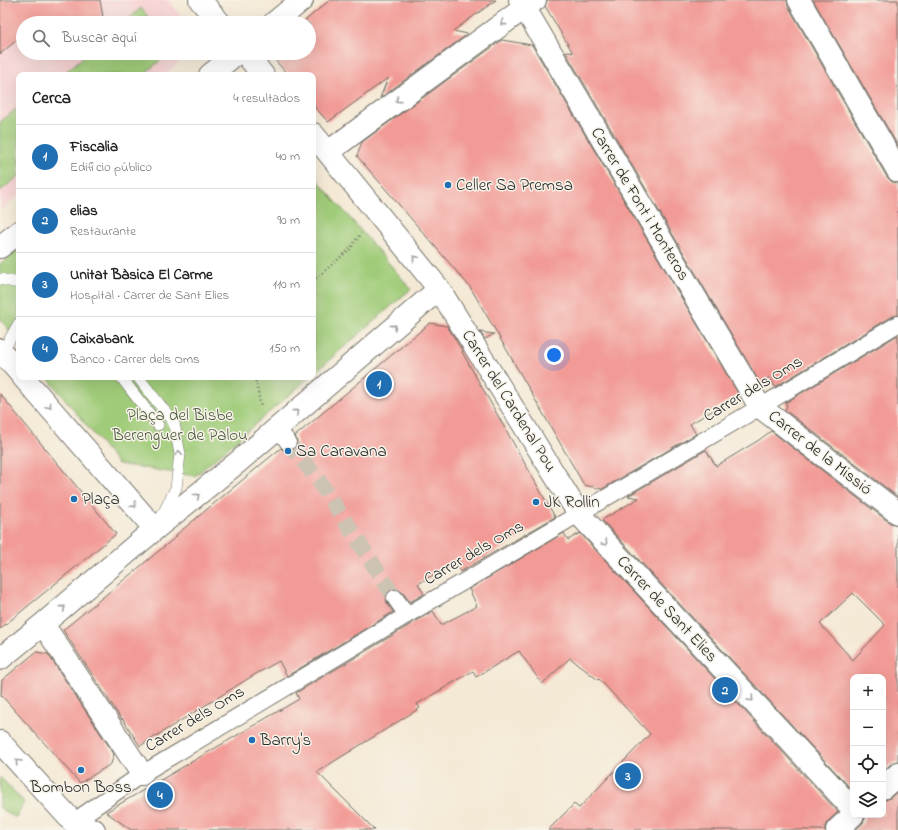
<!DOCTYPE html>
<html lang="es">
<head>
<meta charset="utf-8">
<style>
  :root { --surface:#fff; --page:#f2f2f2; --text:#222; --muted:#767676; --line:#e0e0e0; --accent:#1f6fb2 }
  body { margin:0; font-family:"Indie Flower",sans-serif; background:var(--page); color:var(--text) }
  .controls { position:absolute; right:12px; bottom:12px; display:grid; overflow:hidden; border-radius:8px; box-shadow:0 4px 16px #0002 }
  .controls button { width:36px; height:36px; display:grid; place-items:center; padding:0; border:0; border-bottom:1px solid var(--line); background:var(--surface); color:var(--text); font:20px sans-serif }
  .you { position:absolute; left:554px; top:355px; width:14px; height:14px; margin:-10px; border:3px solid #fff; border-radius:50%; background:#1a73e8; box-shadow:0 0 0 6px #1a73e833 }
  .badge { display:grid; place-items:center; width:26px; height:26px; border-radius:50%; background:var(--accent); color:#fff; font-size:13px; font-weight:700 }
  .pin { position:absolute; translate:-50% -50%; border:2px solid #fff; box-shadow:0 1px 4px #0006 }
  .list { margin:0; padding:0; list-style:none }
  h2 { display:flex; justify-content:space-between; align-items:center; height:52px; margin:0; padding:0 16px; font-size:17px }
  h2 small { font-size:13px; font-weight:400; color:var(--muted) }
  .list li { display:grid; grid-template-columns:26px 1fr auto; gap:12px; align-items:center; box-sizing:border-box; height:64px; padding:0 16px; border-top:1px solid var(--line) }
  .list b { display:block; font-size:15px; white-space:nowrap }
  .list p { margin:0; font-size:13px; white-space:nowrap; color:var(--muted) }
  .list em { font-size:13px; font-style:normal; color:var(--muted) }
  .icon { flex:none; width:22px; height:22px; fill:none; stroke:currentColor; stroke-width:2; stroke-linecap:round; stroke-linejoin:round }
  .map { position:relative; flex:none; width:898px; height:830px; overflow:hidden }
  .search { position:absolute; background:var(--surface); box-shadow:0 4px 16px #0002; left:16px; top:16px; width:300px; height:44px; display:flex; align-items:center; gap:10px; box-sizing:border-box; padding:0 14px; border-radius:22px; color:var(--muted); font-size:15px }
  .panel { position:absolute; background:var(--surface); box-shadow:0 4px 16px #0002; left:16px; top:72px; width:300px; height:308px; border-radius:8px }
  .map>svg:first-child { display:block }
</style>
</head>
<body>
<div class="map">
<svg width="898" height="830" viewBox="0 0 898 830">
  <rect width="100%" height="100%" fill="#f7f3e8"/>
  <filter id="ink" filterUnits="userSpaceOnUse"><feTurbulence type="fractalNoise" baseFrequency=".025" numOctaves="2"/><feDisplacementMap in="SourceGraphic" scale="8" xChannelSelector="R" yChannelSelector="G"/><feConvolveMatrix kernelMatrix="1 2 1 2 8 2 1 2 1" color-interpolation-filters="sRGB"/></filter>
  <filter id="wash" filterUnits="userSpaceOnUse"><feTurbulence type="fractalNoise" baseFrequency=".012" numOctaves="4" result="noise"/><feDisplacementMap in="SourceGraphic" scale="16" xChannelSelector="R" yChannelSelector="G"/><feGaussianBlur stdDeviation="0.9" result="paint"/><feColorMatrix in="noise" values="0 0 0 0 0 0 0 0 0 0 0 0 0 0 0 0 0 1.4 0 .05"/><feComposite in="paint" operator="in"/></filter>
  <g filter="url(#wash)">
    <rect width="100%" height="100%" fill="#f4e9d5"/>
    <!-- built -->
    <path fill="#f7cfd1" d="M0 0H167L187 23H23V53H190L164 75H19V195L0 211Z"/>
    <!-- green -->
    <path fill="#a0cc79" stroke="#667c52" d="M141 8 153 23H124Z
      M88 53H169L143 75H62Z
      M19 107V176L0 191V122Z
      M313 175 411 289 313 374Z
      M19 249V342L0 319V264Z
      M47 377H310L195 476 118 464Z
      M0 777 24 802 16 818 0 808Z"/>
    <g id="blocks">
      <!-- building -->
      <path fill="#f29a95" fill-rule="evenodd" d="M0 0H100L104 23H23V35L0 54Z
        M330 0H496L453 31 468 34 380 98 388 78 328 122 313 105V75H288L269 53H309V23H302Z
        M547 0H787L788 6 887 177 892 182 898 183V315L893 316 775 387 770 377 760 383 565 51 573 53 545 6Z
        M813 0H898V146Z
        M502 40 532 45 739 395 690 424 696 434 602 489 584 485 497 333 470 287 357 156 362 142Z
        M430 323 447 326 463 352H462L555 517 460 572 455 562 418 584 424 594 410 602 403 593 399 590 395 589 390 590 387 594 386 599 387 603 393 612 287 676 279 661 254 675 140 746 122 718V720L63 630 177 536 176 535 281 448 284 451H289L294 449 297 446V441L295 436Z
        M480 332 494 334 485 339Z
        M898 335V497L785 410 787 405 785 403Z
        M0 394 116 534 0 629Z
        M771 431 890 523 898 525V762H895L890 765 883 771V677H853V791L602 520 639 498 628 496 706 450 716 466 759 440ZM853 593 885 625 853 660 820 624Z
        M564 533 568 540 580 533 838 812 828 821 825 826V830H548L574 804 579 808 650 734 599 679 598 680 570 658 542 684 519 651 476 677 473 671 417 704 420 708 317 772 375 830H131L106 812 299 699 296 693 433 611 441 625 477 606 469 589Z
        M36 652 48 654 114 754 111 764 80 783 1 695 2 680Z
        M898 791V830H855L862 824 865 819V815H883V800H886L891 797Z"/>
    </g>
  </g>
  <g filter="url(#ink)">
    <use href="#blocks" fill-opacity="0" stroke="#716e66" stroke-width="1"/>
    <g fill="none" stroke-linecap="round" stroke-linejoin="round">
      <!-- pedestrian-tunnel -->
      <path stroke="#ccc3b3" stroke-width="16" stroke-dasharray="16 8" stroke-linecap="butt" d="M288 442 319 481 395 598"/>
      <defs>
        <path id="service" d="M0 279 19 283
          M2 353 19 323
          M121 377 158 425
          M138 377 174 423 180 454 176 488 161 518"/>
        <path id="pedestrian" d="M277 428 288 442
          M395 598 407 615
          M73 822 142 774 407 615 760 407 898 324"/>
        <path id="minor" d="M200 0 220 23
          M520 0 760 407 898 513
          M799 0 898 171
          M274 23 302 0
          M245 53 263 75
          M210 75 237 53
          M313 134 439 289 579 514 853 809
          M328 152 535 0
          M0 247 19 232
          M0 350 19 372
          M23 377 155 529
          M43 624 142 774
          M0 659 43 624 155 529 238 462 439 289
          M883 788 898 774
          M837 830 853 815"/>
        <path id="tertiary" d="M0 742 73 822 94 830"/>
      </defs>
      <!-- service casing -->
      <use href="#service" stroke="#716e66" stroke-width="12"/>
      <!-- pedestrian casing -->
      <use href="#pedestrian" stroke="#716e66" stroke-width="18"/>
      <!-- minor casing -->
      <use href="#minor" stroke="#716e66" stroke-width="24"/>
      <!-- tertiary casing -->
      <use href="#tertiary" stroke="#716e66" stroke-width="24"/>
      <!-- path -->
      <path stroke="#716e66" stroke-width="2.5" stroke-dasharray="1 3" stroke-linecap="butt" d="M313 281 350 249 361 233
        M255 377 261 408"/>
      <!-- service -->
      <use href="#service" stroke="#fff" stroke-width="11"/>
      <!-- pedestrian -->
      <use href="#pedestrian" stroke="#fff" stroke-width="16"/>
      <!-- minor -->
      <use href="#minor" stroke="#fff" stroke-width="22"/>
      <!-- tertiary -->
      <use href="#tertiary" stroke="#fff" stroke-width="22"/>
    </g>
    <!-- one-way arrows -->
    <defs><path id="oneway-chevron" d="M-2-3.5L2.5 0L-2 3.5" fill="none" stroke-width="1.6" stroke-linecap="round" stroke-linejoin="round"/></defs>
    <g stroke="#a0a0a0">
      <use href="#oneway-chevron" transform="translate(503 23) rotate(144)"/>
      <use href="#oneway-chevron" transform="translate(398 100) rotate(144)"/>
      <use href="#oneway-chevron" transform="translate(415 258) rotate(-129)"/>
      <use href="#oneway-chevron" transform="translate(394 327) rotate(-41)"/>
      <use href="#oneway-chevron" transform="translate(49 406) rotate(49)"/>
      <use href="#oneway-chevron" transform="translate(296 412) rotate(-41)"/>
      <use href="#oneway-chevron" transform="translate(179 453) rotate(-93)"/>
      <use href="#oneway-chevron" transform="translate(197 496) rotate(-39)"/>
      <use href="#oneway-chevron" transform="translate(134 505) rotate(49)"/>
      <use href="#oneway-chevron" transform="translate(605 543) rotate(47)"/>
      <use href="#oneway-chevron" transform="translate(63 608) rotate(-40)"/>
      <use href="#oneway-chevron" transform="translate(751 699) rotate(47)"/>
      <use href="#oneway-chevron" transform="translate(18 762) rotate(-133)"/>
    </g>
  </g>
  <!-- markers -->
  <g fill="#1f6fb2" stroke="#f7f3e8" stroke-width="1.5">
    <circle cx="448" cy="185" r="4"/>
    <circle cx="288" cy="451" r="4"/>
    <circle cx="74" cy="499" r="4"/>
    <circle cx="536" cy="502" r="4"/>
    <circle cx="252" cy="740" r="4"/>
    <circle cx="81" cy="770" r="4"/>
  </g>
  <g text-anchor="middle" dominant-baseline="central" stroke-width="3" stroke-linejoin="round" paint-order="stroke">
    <!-- poi labels -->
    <g font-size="17" fill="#2b2b2b" stroke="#f7f3e8" text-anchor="start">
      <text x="456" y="185">Celler Sa Premsa</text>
      <text x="296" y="451">Sa Caravana</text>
      <text x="82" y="499">Plaça</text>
      <text x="544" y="502">JK Rollin</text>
      <text x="260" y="740">Barry's</text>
      <text x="81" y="787" text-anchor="middle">Bombon Boss</text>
    </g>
    <!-- street labels -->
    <g font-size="17" fill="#2b2b2b" stroke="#f7f3e8">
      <text transform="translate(640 204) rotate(59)">Carrer de Font i Monteros</text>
      <text transform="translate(753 389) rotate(-31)">Carrer dels Oms</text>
      <text transform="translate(509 401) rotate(58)">Carrer del Cardenal Pou</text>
      <text transform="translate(820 453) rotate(38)">Carrer de la Missió</text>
      <text transform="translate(474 553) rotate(-30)">Carrer dels Oms</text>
      <text transform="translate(667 609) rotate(47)">Carrer de Sant Elies</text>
      <text transform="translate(195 719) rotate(-31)">Carrer dels Oms</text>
    </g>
    <!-- park labels -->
    <g font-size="17" fill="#4e5b42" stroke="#f7f3e8">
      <text x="180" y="415">Plaça del Bisbe<tspan x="180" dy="20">Berenguer de Palou</tspan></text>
    </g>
  </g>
</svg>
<div class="controls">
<button>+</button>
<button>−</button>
<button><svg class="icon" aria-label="locate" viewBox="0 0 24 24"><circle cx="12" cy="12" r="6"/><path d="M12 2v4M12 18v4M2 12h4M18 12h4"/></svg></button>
<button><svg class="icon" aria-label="layers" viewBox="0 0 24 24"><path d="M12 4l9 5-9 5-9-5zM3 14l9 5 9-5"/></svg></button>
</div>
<div class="you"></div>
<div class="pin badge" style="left:379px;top:384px">1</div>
<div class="pin badge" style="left:725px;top:690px">2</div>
<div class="pin badge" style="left:628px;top:776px">3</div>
<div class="pin badge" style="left:160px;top:795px">4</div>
<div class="search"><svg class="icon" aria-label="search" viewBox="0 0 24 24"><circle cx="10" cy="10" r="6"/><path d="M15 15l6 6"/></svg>Buscar aquí</div>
<section class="panel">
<h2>Cerca<small>4 resultados</small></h2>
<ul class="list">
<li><span class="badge">1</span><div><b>Fiscalia</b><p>Edificio público</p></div><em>40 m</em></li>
<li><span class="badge">2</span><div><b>elias</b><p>Restaurante</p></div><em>90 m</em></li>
<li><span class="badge">3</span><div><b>Unitat Bàsica El Carme</b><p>Hospital · Carrer de Sant Elies</p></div><em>110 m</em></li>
<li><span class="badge">4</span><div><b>Caixabank</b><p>Banco · Carrer dels Oms</p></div><em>150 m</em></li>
</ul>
</section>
</div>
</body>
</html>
